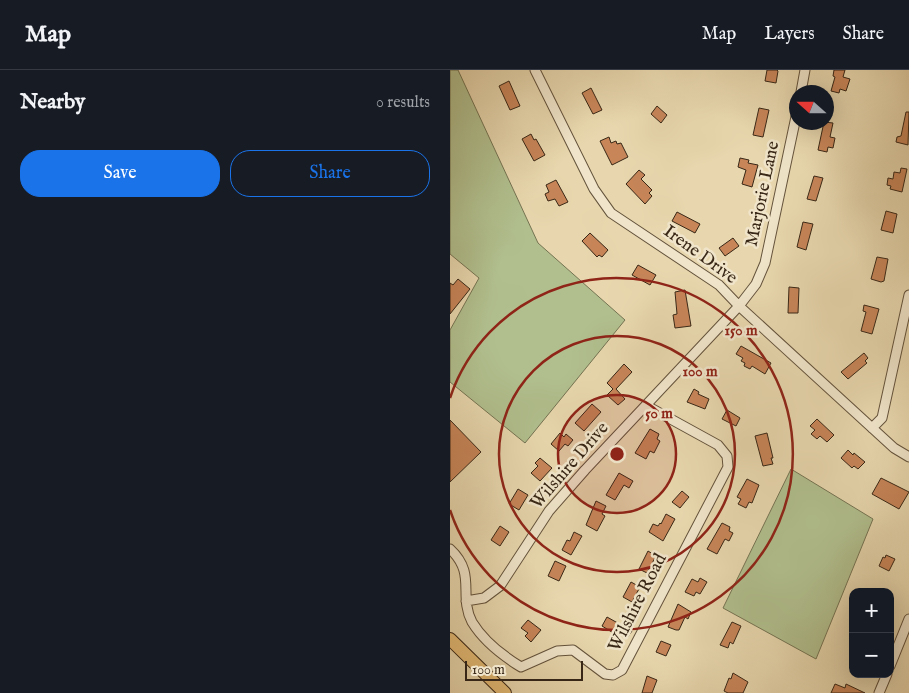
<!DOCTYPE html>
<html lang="en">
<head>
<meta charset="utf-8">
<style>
  :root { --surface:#171b24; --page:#242831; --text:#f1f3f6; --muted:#9ea1a6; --line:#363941; --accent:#1a73e8 }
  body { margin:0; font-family:"IM FELL English",serif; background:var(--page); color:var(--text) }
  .controls { position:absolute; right:15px; bottom:15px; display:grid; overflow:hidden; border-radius:10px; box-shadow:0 5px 20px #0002 }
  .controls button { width:45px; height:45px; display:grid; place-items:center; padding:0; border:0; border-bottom:1px solid var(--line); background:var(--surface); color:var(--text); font:25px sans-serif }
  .compass { position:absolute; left:339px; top:15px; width:45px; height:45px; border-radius:50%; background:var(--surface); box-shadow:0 5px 20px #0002; rotate:291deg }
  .scale { position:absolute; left:15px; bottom:12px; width:118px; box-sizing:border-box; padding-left:5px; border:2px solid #382716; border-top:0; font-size:14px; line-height:18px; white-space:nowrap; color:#382716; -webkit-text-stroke:4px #f0e5ca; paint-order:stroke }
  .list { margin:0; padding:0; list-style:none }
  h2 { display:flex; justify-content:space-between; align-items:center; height:65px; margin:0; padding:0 20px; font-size:21px }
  h2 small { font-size:16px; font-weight:400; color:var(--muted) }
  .actions { display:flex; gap:10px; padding:15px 20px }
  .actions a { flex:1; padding:11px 0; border:1px solid var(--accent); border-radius:20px; text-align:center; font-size:18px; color:var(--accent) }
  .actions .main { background:var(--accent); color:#fff }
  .map { position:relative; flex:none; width:459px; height:623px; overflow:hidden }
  header { display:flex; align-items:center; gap:30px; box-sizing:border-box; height:70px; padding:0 25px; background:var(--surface); border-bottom:1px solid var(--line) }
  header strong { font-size:24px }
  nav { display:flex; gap:28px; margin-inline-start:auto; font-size:18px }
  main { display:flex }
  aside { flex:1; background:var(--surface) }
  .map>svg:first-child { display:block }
</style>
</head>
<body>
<header>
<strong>Map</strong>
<nav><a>Map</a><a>Layers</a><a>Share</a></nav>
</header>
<main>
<aside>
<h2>Nearby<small>0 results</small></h2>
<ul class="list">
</ul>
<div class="actions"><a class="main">Save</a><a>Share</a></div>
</aside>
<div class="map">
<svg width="459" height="623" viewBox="0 0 459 623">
  <rect width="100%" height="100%" fill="#e8d7ae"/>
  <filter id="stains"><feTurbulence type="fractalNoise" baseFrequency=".004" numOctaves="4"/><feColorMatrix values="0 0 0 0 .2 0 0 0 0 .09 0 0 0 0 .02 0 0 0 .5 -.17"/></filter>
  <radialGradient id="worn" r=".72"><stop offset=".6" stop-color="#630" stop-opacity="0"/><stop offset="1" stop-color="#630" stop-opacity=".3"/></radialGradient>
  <!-- green -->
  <path fill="#b1bf8e" stroke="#747352" d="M0 0H8L88 173 175 250 75 373 0 312V260L29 208 0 184Z
    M341 399 423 449 366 589 273 538Z"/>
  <!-- building -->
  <path fill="#c78558" stroke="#382716" d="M317 0H327L328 1 326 13 315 11Z
    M384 0H395L393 7 400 9 396 21 390 19 389 23 381 21 385 7 383 6Z
    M59 11 70 36 60 40 49 16Z
    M141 18 152 40 143 44 132 23Z
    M207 36 217 45 211 53 201 44Z
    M309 38 319 40 313 67 303 65Z
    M456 42H459L458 75 446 72 447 67 451 66Z
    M374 52 383 53 380 67 385 68 383 78 378 77 377 82 368 80Z
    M81 64 84 70 86 69 95 85 84 91 72 69Z
    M159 67 161 73 166 71 167 74 171 73 178 87 162 95 150 71Z
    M290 88 299 90 298 93 308 95 302 117 292 114 296 100 288 97Z
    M451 98 457 99 452 122 440 119 441 116 437 115 438 108 443 109 444 102 450 103Z
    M189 100 195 105 191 109 202 120 199 123 202 126 195 134 176 114Z
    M364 106 373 108 366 131 357 129Z
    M106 110 118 132 109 136 105 129 98 131 95 124 99 122 96 115Z
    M436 141 447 144 443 163 431 160Z
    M227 142 250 154 245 163 222 151Z
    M353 152 363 154 356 180 347 177Z
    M140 163 158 180 152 187 149 185 147 187 132 171Z
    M283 168 289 176 275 186 269 178Z
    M427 187 438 189 434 211 431 212 421 209Z
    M188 195 206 205 200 215 182 205Z
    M8 209 20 219 0 244V213L3 215Z
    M339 217 349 218 348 243H338Z
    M235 220 241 256 225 258 223 245 227 244 225 222Z
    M414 235 429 239 422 264 411 261 416 242 413 241Z
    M291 276 321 293 315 304 302 296 300 299 294 296 295 293 291 291 293 288 286 284Z
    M414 283 418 288 415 291 417 293 398 309 391 302Z
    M174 294 182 302 166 319 175 329 168 335 157 325 163 319 157 313Z
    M244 319 249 322 248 324 259 329 255 339 237 332Z
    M142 334 151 342 134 361 125 353Z
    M277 340 290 348 286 356 272 349Z
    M367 349 384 365 377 372 370 366 367 369 361 364 365 360 360 356Z
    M0 350 31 382 0 412Z
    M200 359 209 364 207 369 210 371 204 383 200 381 196 389 185 383Z
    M110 363 114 367 116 364 123 370 118 376 115 374 109 381 101 374Z
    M317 363 323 388H321L323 394 313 396 305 366Z
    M398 380 403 385 404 383 415 392 408 399 404 396 402 398 391 388Z
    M90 388 102 398 90 411 81 403 88 396 85 393Z
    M169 403 183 411 179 418 174 415 165 430 156 425Z
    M431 408 459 422 449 439 422 424Z
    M297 409 309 415 302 433 299 432 296 438 288 434 291 429 287 427Z
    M68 419 78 425 69 440 59 434Z
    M232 421 239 427 230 438 222 432Z
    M146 431 156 436 152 444 155 446 147 461 136 455Z
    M216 444 225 449 213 471 199 462 203 454 208 456 210 453 211 454Z
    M272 453 280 457 279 461 283 463 279 471 275 469 267 484 257 479Z
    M50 456 59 462 50 476 41 470Z
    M124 462 132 466 121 485 112 480 117 470 120 471Z
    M198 481 206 486 197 503 189 499Z
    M436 485 445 489 439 501 429 496 433 487 435 488Z
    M105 491 116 496 109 511 98 506Z
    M250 508 257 512 250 524 246 522 244 526 235 522 242 509 248 512Z
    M181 512 190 517 182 532 173 527Z
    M228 534 241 542 238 549 235 547 229 560H226L218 557Z
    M157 547 182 561 177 568 166 562 165 564 152 556Z
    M78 550 91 560 81 572 75 566 78 563 71 558Z
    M282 552 291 556 283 574 280 572 278 578 270 575Z
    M211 571 221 575 216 586 206 582Z
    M283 603 298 612 293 623H278L274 621 279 608 281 609Z
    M197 606 207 610 202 623H192Z
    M385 614 395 618 396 614 415 623H381Z"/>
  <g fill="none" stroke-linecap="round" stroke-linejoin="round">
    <defs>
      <path id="minor" d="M85 0 144 119 161 143 269 215 289 236 444 378 459 387
        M351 22 355 0
        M422 358 432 348 459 225
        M0 479C27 504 8 525 22 552 33 570 53 586 71 597L107 581 123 580 155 604 163 605 172 600 278 397 277 386 268 375 197 336
        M16 531 34 528 50 516 99 441 135 400 289 236 306 214 315 193 347 42
        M440 596 459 549
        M429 623 437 604"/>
      <path id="primary" d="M0 569 55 623"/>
    </defs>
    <!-- minor casing -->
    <use href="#minor" stroke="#64533c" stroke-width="11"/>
    <!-- primary casing -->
    <use href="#primary" stroke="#382716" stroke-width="14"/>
    <!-- minor -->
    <use href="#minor" stroke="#f0e5ca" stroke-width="9"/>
    <!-- primary -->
    <use href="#primary" stroke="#e4bc77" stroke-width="12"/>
  </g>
  <!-- distance rings -->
  <circle cx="167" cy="384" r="59" fill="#8f2418" fill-opacity=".12"/>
  <g fill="none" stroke="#8f2418" stroke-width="2.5">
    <circle cx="167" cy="384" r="59"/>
    <circle cx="167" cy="384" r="118"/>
    <path d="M0 328A176 176 0 1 1 0 440"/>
  </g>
  <g text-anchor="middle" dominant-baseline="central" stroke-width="5" stroke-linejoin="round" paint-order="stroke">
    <!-- street labels -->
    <g font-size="18" fill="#382716" stroke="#f0e5ca">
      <text transform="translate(313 124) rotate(-78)">Marjorie Lane</text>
      <text transform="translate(250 185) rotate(36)">Irene Drive</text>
      <text transform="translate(120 396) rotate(-49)">Wilshire Drive</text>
      <text transform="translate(188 533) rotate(-63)">Wilshire Road</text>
    </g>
  </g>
  <circle cx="167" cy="384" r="8" fill="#8f2418" stroke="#f0e5ca" stroke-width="2.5"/>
  <g font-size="15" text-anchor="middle" font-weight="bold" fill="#8f2418" stroke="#f0e5ca" stroke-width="5" stroke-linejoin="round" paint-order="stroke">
    <text x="291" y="265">150 m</text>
    <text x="250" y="306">100 m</text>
    <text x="209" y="348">50 m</text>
  </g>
  <rect width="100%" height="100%" filter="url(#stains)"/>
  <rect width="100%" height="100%" fill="url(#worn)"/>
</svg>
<div class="controls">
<button>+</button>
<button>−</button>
</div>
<svg class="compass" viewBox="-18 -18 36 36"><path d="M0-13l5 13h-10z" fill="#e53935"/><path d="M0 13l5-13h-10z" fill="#9ea1a6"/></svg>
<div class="scale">100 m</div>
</div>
</main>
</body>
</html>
